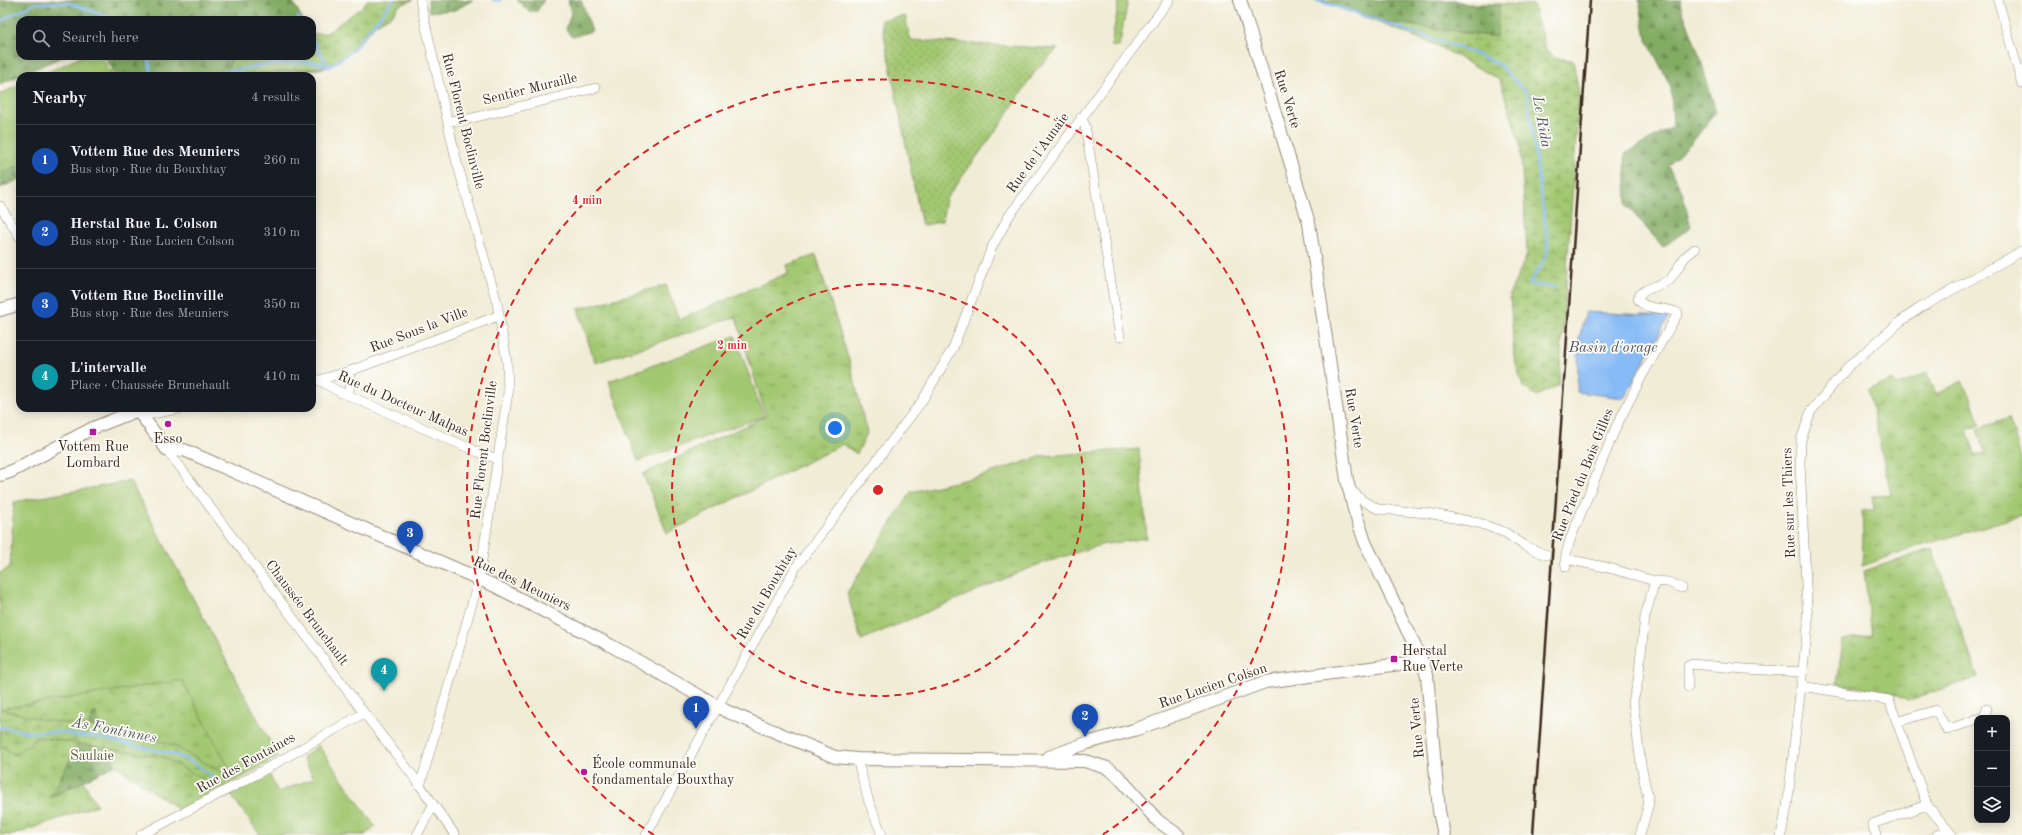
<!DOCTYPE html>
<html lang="en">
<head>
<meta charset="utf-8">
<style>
  :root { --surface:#171b24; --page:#242831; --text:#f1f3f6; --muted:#9ea1a6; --line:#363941; --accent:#8c9099 }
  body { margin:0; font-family:"Old Standard TT",serif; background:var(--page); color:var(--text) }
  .controls { position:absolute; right:12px; bottom:12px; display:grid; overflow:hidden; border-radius:8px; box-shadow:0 2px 10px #0003 }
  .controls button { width:36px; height:36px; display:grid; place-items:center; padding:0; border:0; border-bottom:1px solid var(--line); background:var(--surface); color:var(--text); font:20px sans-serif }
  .you { position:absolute; left:835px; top:428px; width:14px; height:14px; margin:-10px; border:3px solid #fff; border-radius:50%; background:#1a73e8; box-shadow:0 0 0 6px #1a73e833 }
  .badge { display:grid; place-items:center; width:26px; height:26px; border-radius:50%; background:var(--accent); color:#fff; font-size:13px; font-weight:700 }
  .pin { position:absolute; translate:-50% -33px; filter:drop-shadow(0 1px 2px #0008) }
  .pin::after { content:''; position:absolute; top:21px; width:14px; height:12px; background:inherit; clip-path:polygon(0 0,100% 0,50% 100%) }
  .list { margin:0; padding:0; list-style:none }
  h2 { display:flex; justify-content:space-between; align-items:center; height:52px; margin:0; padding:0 16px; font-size:17px }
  h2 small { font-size:13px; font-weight:400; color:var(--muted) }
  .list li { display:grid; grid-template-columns:26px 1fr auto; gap:12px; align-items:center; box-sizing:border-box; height:72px; padding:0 16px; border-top:1px solid var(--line) }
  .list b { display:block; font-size:15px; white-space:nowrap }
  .list p { margin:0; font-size:13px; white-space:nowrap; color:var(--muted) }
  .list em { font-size:13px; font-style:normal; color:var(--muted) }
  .icon { flex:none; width:22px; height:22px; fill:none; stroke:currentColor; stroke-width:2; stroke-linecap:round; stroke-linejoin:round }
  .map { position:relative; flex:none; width:2022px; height:835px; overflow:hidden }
  .search { position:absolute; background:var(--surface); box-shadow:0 2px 10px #0003; left:16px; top:16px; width:300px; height:44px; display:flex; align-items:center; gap:10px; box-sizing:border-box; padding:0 14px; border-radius:12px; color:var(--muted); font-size:15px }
  .panel { position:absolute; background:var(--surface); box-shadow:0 2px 10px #0003; left:16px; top:72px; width:300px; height:340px; border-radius:12px }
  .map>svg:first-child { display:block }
</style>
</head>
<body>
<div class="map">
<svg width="2022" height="835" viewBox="0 0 2022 835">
  <defs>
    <pattern id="grass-tufts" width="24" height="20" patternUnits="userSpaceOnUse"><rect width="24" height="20" fill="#a3c872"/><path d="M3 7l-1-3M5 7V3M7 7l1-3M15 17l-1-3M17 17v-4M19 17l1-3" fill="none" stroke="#86a35d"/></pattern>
    <pattern id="forest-firs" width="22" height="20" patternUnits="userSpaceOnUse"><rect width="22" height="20" fill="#82ac64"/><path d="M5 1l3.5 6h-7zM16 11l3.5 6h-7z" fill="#6c8c52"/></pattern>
    <pattern id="wetland-marsh" width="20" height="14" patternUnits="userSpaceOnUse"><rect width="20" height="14" fill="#a3c872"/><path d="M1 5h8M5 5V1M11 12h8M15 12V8" fill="none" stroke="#86a35d"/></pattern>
    <pattern id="garden-dots" width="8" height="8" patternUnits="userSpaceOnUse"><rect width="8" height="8" fill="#a3c872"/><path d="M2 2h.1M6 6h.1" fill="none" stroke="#86a35d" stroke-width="1.8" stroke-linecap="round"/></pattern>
  </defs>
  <rect width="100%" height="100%" fill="#fdfcf7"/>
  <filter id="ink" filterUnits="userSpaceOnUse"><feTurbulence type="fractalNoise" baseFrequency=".025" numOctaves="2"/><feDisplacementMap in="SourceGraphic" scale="8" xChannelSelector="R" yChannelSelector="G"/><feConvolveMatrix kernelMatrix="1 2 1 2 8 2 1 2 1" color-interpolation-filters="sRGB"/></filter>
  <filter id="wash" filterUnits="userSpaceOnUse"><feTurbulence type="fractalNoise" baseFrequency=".012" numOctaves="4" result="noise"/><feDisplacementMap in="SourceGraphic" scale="16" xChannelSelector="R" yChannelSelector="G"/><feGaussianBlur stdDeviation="0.9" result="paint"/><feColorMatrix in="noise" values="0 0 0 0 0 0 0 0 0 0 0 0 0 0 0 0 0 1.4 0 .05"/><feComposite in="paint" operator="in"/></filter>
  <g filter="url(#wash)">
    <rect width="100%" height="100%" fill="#f0ecd5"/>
    <!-- grass -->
    <path fill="url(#grass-tufts)" stroke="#6f7948" d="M1119 0H1128L1119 47 1111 46Z
      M816 255 851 367 867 433 857 454 843 444 667 533 643 474 766 416 736 317 595 363 578 309 666 285 679 320 788 273 787 265Z
      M1927 373 1936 394 1962 381 1970 395 1980 425 1967 430 1976 456 1985 453 1977 429 2009 418 2022 461V515L1917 547 1862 566 1863 538 1862 511 1874 510 1872 496 1891 495 1868 390 1893 380 1897 385 1905 383Z
      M1139 449 1147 538 1101 545 1037 565 861 640 847 593 911 492 981 476 1043 456Z
      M1932 549 1978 677 1909 700 1892 692 1837 684 1843 640 1872 635 1864 571Z
      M0 637 181 648 252 771 182 812 115 765 95 712 51 797 83 781 97 805 13 835H0Z"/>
    <!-- forest -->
    <path fill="url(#forest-firs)" stroke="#5e6b41" d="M0 0H292L303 20H20V56H64L0 84Z
      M428 0H473L455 10 429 12Z
      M517 0H544L537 11H528Z
      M568 0H581L592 31 572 37 566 29 571 13Z
      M1316 0H1454L1467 4H1500L1497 37 1372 20Z
      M1639 0H1681L1680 4 1700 57 1716 112 1694 140 1668 166 1682 191 1691 227 1663 247 1627 206 1625 154 1673 127 1671 87 1646 38Z
      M105 56H233L226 76H116Z
      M329 67 280 76H236Z
      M20 165V179L0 188V172Z
      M95 712 115 765 50 798Z"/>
    <!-- wetland -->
    <path fill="url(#wetland-marsh)" stroke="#6f7948" d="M367 0H413L398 6 393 14 375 25 352 51 329 67 226 76 233 56H312V34L327 33 363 6Z
      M1500 4 1533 5 1546 50 1554 58 1573 60 1579 94 1559 385 1537 396 1523 387 1514 357 1510 293 1527 255 1524 199 1520 144 1500 80 1436 45 1372 20 1496 37Z
      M0 709 44 720 115 730 168 743 222 772 211 783 163 757 38 737 15 755 0 745Z"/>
    <!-- park -->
    <path fill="#a3c872" stroke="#6f7948" d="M83 56H101L113 76H39Z
      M20 85V165L0 172V94Z
      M735 336 764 416 638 461 609 381Z
      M130 481 278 757 236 781 182 680 0 709V573L10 567 14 502Z
      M318 745 375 826 365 835H260L231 795 269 774 278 792 314 778 303 758Z"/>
    <!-- garden -->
    <path fill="url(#garden-dots)" stroke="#6f7948" d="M905 16 911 40 1058 49 1036 70 1003 121 946 199 942 221 922 226 881 20Z"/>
    <!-- water -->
    <path fill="#87bbf5" stroke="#61728a" d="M1586 312 1667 316 1668 318 1624 398 1577 392 1579 338Z"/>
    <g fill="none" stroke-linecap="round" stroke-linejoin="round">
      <!-- stream -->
      <path stroke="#87bbf5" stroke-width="2.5" d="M493 0H501
        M1316 0 1469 51 1500 65 1527 93 1545 223C1552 255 1546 258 1529 284L1555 287
        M298 17 300 20
        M0 21 36 3H69L116 20
        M312 39 329 67
        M148 56 152 76
        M200 76 265 65 314 62 329 67 352 51 393 0
        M0 727 26 732H63L76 736 96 737 169 753 191 761 217 780"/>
    </g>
  </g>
  <g filter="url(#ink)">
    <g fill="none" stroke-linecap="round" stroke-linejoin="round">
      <defs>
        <path id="minor" d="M420 0 456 159 497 303 507 362 508 393 479 579 420 786
          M1998 0 2022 84
          M1081 117 1085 125 1120 337
          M447 121 464 120 596 88
          M0 206 20 237
          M320 381 338 391 478 452 498 459
          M312 382 350 371 498 316
          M349 395 350 371
          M142 416 182 408
          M168 451 364 713 414 777 455 835
          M1350 489 1363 501 1378 509 1428 513 1479 523 1506 533 1525 546 1546 555
          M1565 559 1605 567 1655 581 1668 582 1682 588
          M1566 567 1565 559 1570 540 1616 427 1642 376 1678 313C1666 306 1645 311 1638 299L1639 295 1646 290 1670 280 1685 257 1695 249
          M1801 686 1889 700 1927 805 1952 835
          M1688 687V666L1693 664 1744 669 1803 672
          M1981 718 1985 716 1987 709
          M1897 722 1936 710 1947 730 1977 719
          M857 759 869 802 882 835
          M141 835 255 775 364 713
          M417 835 433 805
          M646 835 796 567 922 401 953 348 992 247 1009 216 1169 0
          M1640 835 1649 803 1641 765 1633 702 1638 681 1645 617 1655 581
          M1781 835 1787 807 1808 625 1800 464 1801 440 1811 411 1848 367 1901 321 1920 308 2022 251
          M1876 835 1872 824 1927 805
          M1937 835 1949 831"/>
        <path id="tertiary" d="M1240 0 1309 223 1347 480 1354 509 1365 542 1422 661 1427 675 1439 811 1444 835
          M0 310 20 304
          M136 408 168 451 184 450 493 585 610 645 726 711 835 757 857 759 1085 761 1107 768 1117 775 1158 821 1178 835
          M0 475 10 472 93 428 138 410
          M1049 757 1087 743 1134 730 1265 682 1422 661"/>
      </defs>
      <!-- minor casing -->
      <use href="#minor" stroke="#968b7a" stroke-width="10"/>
      <!-- tertiary casing -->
      <use href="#tertiary" stroke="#968b7a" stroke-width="14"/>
      <!-- minor -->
      <use href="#minor" stroke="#fff" stroke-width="9"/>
      <!-- tertiary -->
      <use href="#tertiary" stroke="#fff" stroke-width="12"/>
      <!-- rail -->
      <path stroke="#3b2a1e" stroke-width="2.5" d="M1533 835 1590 0"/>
    </g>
  </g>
  <!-- distance rings -->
  <g fill="none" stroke="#d62828" stroke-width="2" stroke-dasharray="7 5">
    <circle cx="878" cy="490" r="206"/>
    <path d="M654 835A411 411 0 1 1 1102 835"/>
  </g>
  <!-- markers -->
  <g fill="#b5179e" stroke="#fdfcf7" stroke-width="1.5">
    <circle cx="168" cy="424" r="4"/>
    <rect x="89" y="428" width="8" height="8" rx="2"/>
    <rect x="1390" y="655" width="8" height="8" rx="2"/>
    <circle cx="584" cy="772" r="4"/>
  </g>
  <g text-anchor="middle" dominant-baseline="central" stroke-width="3.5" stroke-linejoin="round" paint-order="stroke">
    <!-- street labels -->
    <g font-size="14" fill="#3b2a1e" stroke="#fdfcf7">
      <text transform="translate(530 89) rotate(-14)">Sentier Muraille</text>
      <text transform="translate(1287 99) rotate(73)">Rue Verte</text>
      <text transform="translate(463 121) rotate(76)">Rue Florent Boclinville</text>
      <text transform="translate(1038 153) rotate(-54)">Rue de l'Aunaie</text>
      <text transform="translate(419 330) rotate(-21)">Rue Sous la Ville</text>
      <text transform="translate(403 404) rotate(24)">Rue du Docteur Malpas</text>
      <text transform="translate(1354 418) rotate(81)">Rue Verte</text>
      <text transform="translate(484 450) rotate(-83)">Rue Florent Boclinville</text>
      <text transform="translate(1583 475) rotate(-68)">Rue Pied du Bois Gilles</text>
      <text transform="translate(1789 503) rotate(-92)">Rue sur les Thiers</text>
      <text transform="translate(522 584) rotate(26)">Rue des Meuniers</text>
      <text transform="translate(767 593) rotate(-60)">Rue du Bouxhtay</text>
      <text transform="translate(307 613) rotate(53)">Chaussée Brunehault</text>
      <text transform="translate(1213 686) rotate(-19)">Rue Lucien Colson</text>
      <text transform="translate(1417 728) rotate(-95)">Rue Verte</text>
      <text transform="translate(246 763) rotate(-29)">Rue des Fontaines</text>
    </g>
    <!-- poi labels -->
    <g font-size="14" fill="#3b2a1e" stroke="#fdfcf7">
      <text x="168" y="439">Esso</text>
      <text x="93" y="447">Vottem Rue<tspan x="93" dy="16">Lombard</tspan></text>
      <text x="1402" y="651" text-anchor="start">Herstal<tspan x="1402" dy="16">Rue Verte</tspan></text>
      <text x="592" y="764" text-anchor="start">École communale<tspan x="592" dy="16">fondamentale Bouxthay</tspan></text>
    </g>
    <!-- park labels -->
    <g font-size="14" fill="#5a5937" stroke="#fdfcf7">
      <text x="92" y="756">Saulaie</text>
    </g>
    <!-- water labels -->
    <g font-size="15" font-style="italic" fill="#52565e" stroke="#fdfcf7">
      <text transform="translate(1541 122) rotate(80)">Le Rida</text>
      <text x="1613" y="348">Basin d'orage</text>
      <text transform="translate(114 731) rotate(11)">Ås Fontinnes</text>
    </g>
  </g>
  <circle cx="878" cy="490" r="6" fill="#d62828" stroke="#fdfcf7" stroke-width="2"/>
  <g font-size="12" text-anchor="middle" font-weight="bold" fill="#d62828" stroke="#fdfcf7" stroke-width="3.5" stroke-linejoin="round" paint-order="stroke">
    <text x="587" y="204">4 min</text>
    <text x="732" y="349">2 min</text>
  </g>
</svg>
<div class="controls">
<button>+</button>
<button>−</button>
<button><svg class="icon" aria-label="layers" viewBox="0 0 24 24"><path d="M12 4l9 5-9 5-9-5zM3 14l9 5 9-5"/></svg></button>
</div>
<div class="you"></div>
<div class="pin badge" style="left:696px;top:729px;background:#1a4fb4">1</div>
<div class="pin badge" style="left:1085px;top:737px;background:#1a4fb4">2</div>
<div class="pin badge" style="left:410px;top:554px;background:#1a4fb4">3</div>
<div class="pin badge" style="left:384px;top:691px;background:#0f9aa8">4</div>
<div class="search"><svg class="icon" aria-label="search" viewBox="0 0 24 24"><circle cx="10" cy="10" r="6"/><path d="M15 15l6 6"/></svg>Search here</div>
<section class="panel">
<h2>Nearby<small>4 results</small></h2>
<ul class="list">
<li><span class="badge" style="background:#1a4fb4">1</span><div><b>Vottem Rue des Meuniers</b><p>Bus stop · Rue du Bouxhtay</p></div><em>260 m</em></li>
<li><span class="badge" style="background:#1a4fb4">2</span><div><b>Herstal Rue L. Colson</b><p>Bus stop · Rue Lucien Colson</p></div><em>310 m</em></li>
<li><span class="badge" style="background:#1a4fb4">3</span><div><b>Vottem Rue Boclinville</b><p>Bus stop · Rue des Meuniers</p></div><em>350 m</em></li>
<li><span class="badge" style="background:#0f9aa8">4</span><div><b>L'intervalle</b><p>Place · Chaussée Brunehault</p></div><em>410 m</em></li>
</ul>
</section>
</div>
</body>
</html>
